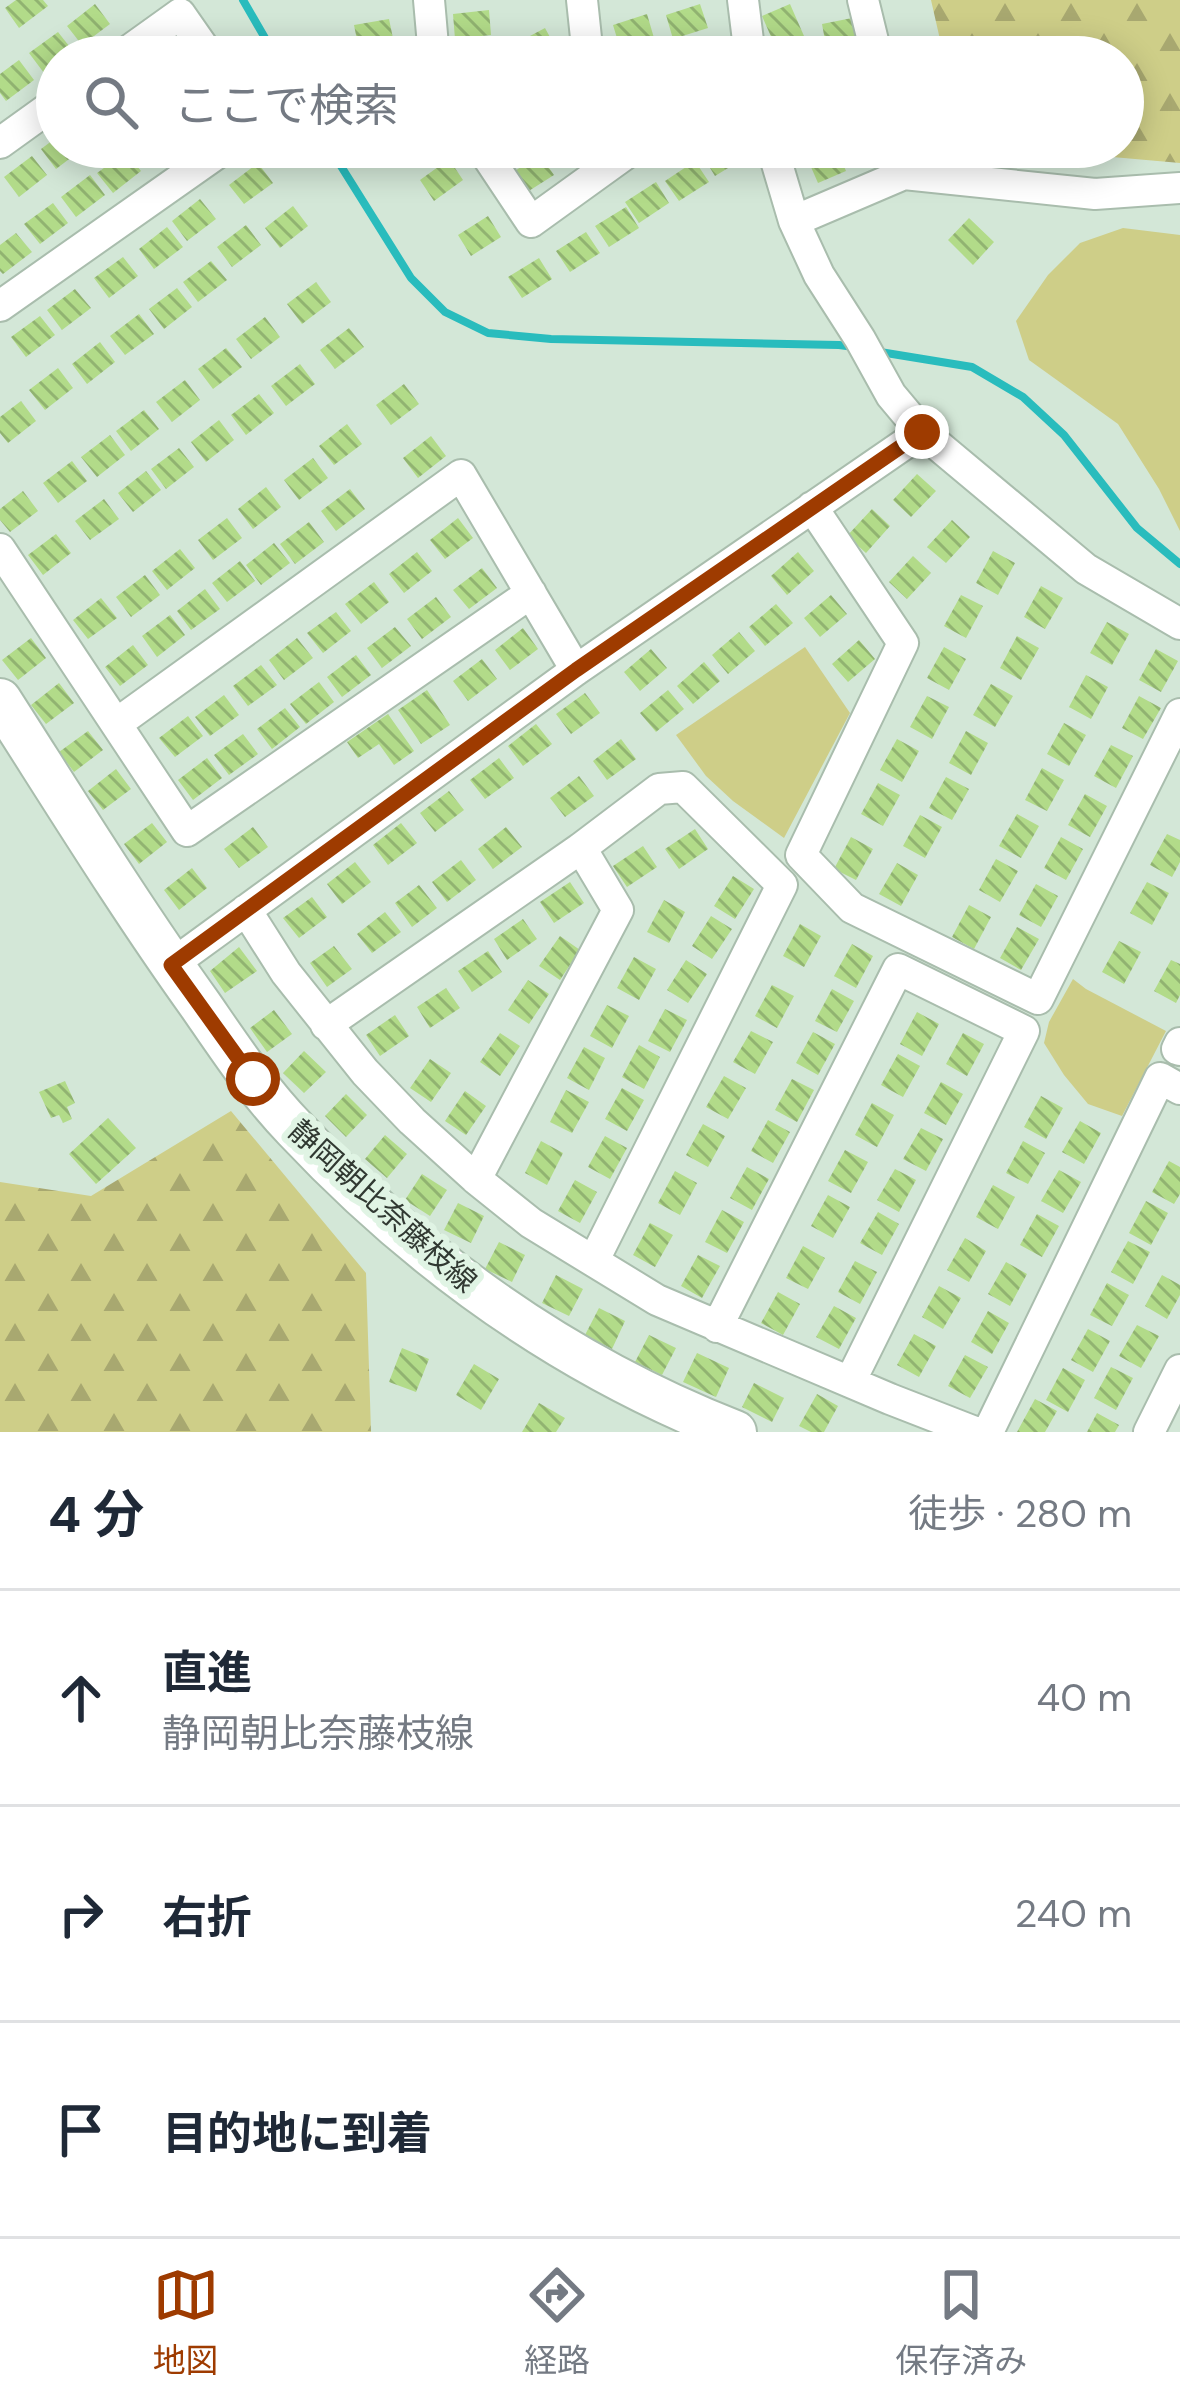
<!DOCTYPE html>
<html lang="ja">
<head>
<meta charset="utf-8">
<style>
  :root { --surface:#fff; --page:#f6f6f7; --text:#1f2937; --muted:#747a83; --line:#e0e1e3; --accent:#9e3b00 }
  body { margin:0; font-family:"DM Sans","Noto Sans JP",sans-serif; background:var(--page); color:var(--text) }
  .stop { position:absolute; width:36px; height:36px; margin:-27px; border:9px solid #9e3b00; border-radius:50%; background:#fff }
  .stop.end { background:#9e3b00; border-color:#fff; box-shadow:0 3px 12px #0008 }
  .list { margin:0; padding:0; list-style:none }
  h2 { display:flex; justify-content:space-between; align-items:center; height:156px; margin:0; padding:0 48px; font-size:51px }
  h2 small { font-size:39px; font-weight:400; color:var(--muted) }
  .list li { display:grid; grid-template-columns:78px 1fr auto; gap:36px; align-items:center; box-sizing:border-box; height:216px; padding:0 48px; border-top:3px solid var(--line) }
  .list b { display:block; font-size:45px; white-space:nowrap }
  .list p { margin:0; font-size:39px; white-space:nowrap; color:var(--muted) }
  .list em { font-size:39px; font-style:normal; color:var(--muted) }
  .icon { flex:none; width:66px; height:66px; fill:none; stroke:currentColor; stroke-width:2; stroke-linecap:round; stroke-linejoin:round }
  .map { position:relative; flex:none; width:1180px; height:1432px; overflow:hidden }
  .search { position:absolute; background:var(--surface); box-shadow:0 6px 30px #0003; left:36px; right:36px; top:36px; height:132px; display:flex; align-items:center; gap:30px; box-sizing:border-box; padding:0 42px; border-radius:66px; color:var(--muted); font-size:45px }
  .sheet { height:804px; background:var(--surface) }
  nav { display:flex; justify-content:space-around; align-items:center; box-sizing:border-box; height:168px; border-top:3px solid var(--line); background:var(--surface); font-size:33px; color:var(--muted) }
  nav a { display:grid; justify-items:center; gap:6px }
  nav .on { color:var(--accent) }
  .map>svg:first-child { display:block }
</style>
</head>
<body>
<div class="map">
<svg width="1180" height="1432" viewBox="0 0 1180 1432">
  <defs>
    <pattern id="forest-firs" width="22" height="20" patternUnits="userSpaceOnUse" patternTransform="scale(3)"><rect width="22" height="20" fill="#cece88"/><path d="M5 1l3.5 6h-7zM16 11l3.5 6h-7z" fill="#a8a870"/></pattern>
    <pattern id="building-back-hatch" width="6" height="6" patternUnits="userSpaceOnUse" patternTransform="scale(3)"><rect width="6" height="6" fill="#b2db89"/><path d="M-1 5l2 2M0 0l6 6M5-1l2 2" fill="none" stroke="#91b371"/></pattern>
  </defs>
  <rect width="100%" height="100%" fill="#d3e7d7"/>
  <!-- green -->
  <path fill="#cece88" d="M1123 228 1180 235V531L1159 489 1118 424 1029 360 1016 321 1048 275 1080 243Z
    M805 647 850 713 784 838 733 801 706 776 676 735Z
    M1073 979 1086 989 1166 1031 1122 1116 1088 1104 1064 1075 1044 1043 1049 1022Z"/>
  <!-- forest -->
  <path fill="url(#forest-firs)" d="M931 0H1180V163L1101 156 1033 167 1007 147H1123V57H944Z
    M231 1111 366 1273 371 1432H0V1182L91 1196Z"/>
  <g fill="none" stroke-linecap="round" stroke-linejoin="round">
    <!-- stream -->
    <path stroke="#29bcbd" stroke-width="8" d="M243 0 276 57
      M329 147 411 278 445 312 488 333 551 339 839 345 854 347
      M874 351 972 367 1023 397 1064 435 1137 528 1180 564"/>
  </g>
  <!-- building -->
  <path fill="url(#building-back-hatch)" d="M16 0H43L48 6 19 28 5 8Z
    M95 4 110 24 82 45 67 26Z
    M700 4 708 28 673 39 666 15Z
    M790 4 804 36 776 48 762 16Z
    M489 10 491 35 455 39 453 14Z
    M647 14 654 38 620 48 613 25Z
    M852 18 860 57H828L822 24Z
    M389 19 394 43 359 50 354 25Z
    M545 28 557 50 544 57H520L513 45Z
    M58 32 73 51 65 57H57V63L44 73 29 53Z
    M19 60 34 80 6 101 0 93V74Z
    M57 137V147H85L56 169 41 149Z
    M139 147H178L153 166Z
    M715 147H739L746 157 715 176 702 155Z
    M812 147H836L846 171 818 183 804 151Z
    M126 152 141 171 113 193 97 173Z
    M540 155 554 175 524 194 510 174Z
    M32 156 47 175 19 197 4 177Z
    M449 159 463 180 434 201 420 180Z
    M695 161 709 182 679 201 665 181Z
    M258 163 273 183 244 204 229 185Z
    M90 175 105 195 76 217 61 197Z
    M656 182 669 203 639 223 625 202Z
    M200 199 216 219 187 241 172 221Z
    M53 203 68 223 40 244 24 224Z
    M293 206 308 226 280 248 265 228Z
    M626 207 639 228 609 247 595 226Z
    M488 216 501 237 471 256 458 235Z
    M969 218 994 242 973 265 948 240Z
    M246 225 261 245 232 267 217 247Z
    M167 227 183 247 154 269 139 249Z
    M586 232 600 253 570 272 556 251Z
    M16 233 32 252 3 274 0 271V245Z
    M123 257 138 276 109 298 94 278Z
    M539 258 552 279 522 298 508 277Z
    M211 261 227 280 198 302 183 282Z
    M316 282 331 302 302 324 287 304Z
    M177 288 192 307 164 329 149 309Z
    M75 289 91 308 62 330 47 310Z
    M139 314 154 334 125 355 110 336Z
    M40 316 55 335 26 357 11 337Z
    M265 317 280 337 251 359 236 339Z
    M349 328 364 347 335 369 320 350Z
    M100 342 115 362 87 384 72 364Z
    M226 348 242 367 213 389 198 369Z
    M300 364 315 384 286 406 271 386Z
    M58 368 73 388 45 410 29 390Z
    M185 380 200 400 172 422 156 402Z
    M404 384 419 404 391 425 376 405Z
    M259 394 274 413 246 435 231 415Z
    M21 401 36 421 8 443 0 433V417Z
    M144 410 159 429 131 451 116 431Z
    M219 420 234 440 206 462 191 442Z
    M347 424 362 444 334 465 319 446Z
    M110 435 125 455 97 477 81 457Z
    M431 436 446 456 418 478 403 458Z
    M179 448 194 467 166 489 151 469Z
    M313 458 328 478 299 500 284 480Z
    M72 461 87 481 58 503 43 483Z
    M146 471 161 490 133 512 118 493Z
    M917 474 936 491 911 517 893 500Z
    M266 487 281 507 253 529 238 509Z
    M350 489 365 509 336 531 321 511Z
    M23 491 38 511 10 532 0 520V509Z
    M104 499 119 519 90 540 75 521Z
    M872 509 890 526 866 553 847 536Z
    M227 518 242 538 213 560 198 540Z
    M458 518 473 538 445 559 430 540Z
    M952 520 970 537 946 563 927 547Z
    M309 522 324 542 295 564 280 544Z
    M56 534 71 553 43 575 28 555Z
    M274 543 290 563 261 585 246 565Z
    M180 549 195 568 167 590 152 571Z
    M993 551 1015 563 998 595 976 583Z
    M417 552 432 571 404 593 389 574Z
    M798 552 814 571 787 595 771 576Z
    M913 556 931 573 907 599 889 582Z
    M240 561 255 581 227 602 212 583Z
    M482 568 497 588 469 609 453 590Z
    M145 575 160 595 131 617 116 597Z
    M374 582 389 602 361 624 345 604Z
    M1041 586 1063 598 1045 629 1024 617Z
    M205 589 220 609 191 630 177 611Z
    M831 595 847 614 820 637 804 618Z
    M961 595 983 606 966 638 944 626Z
    M436 597 451 617 422 639 407 619Z
    M101 598 117 618 88 639 73 620Z
    M776 604 793 623 765 646 749 627Z
    M336 612 351 631 323 653 307 633Z
    M170 615 185 635 157 657 142 636Z
    M1107 622 1129 634 1112 665 1090 653Z
    M395 627 411 646 382 668 367 648Z
    M523 628 538 649 510 670 495 650Z
    M739 632 755 651 728 674 712 655Z
    M1017 636 1039 648 1021 680 1000 668Z
    M31 638 46 658 18 680 2 660Z
    M297 638 313 658 284 680 269 660Z
    M859 640 875 659 848 682 832 664Z
    M133 645 148 665 120 686 105 667Z
    M944 647 966 659 949 690 927 678Z
    M651 649 667 668 640 691 624 672Z
    M1156 649 1178 661 1161 692 1139 680Z
    M356 655 371 675 342 697 327 677Z
    M482 659 497 679 468 701 453 681Z
    M704 662 720 681 693 704 677 686Z
    M261 665 277 685 248 706 233 686Z
    M1086 675 1108 687 1091 719 1069 707Z
    M319 682 334 702 306 724 290 704Z
    M59 683 74 703 46 724 31 705Z
    M991 684 1013 696 995 727 973 715Z
    M427 690 450 725 421 744 398 710Z
    M668 690 684 709 656 732 640 713Z
    M585 693 600 713 571 734 556 714Z
    M224 695 239 715 210 736 195 717Z
    M927 696 949 707 932 739 910 727Z
    M1139 696 1161 708 1143 739 1122 728Z
    M285 708 300 727 272 749 257 729Z
    M388 714 414 751 394 765 379 744 358 758 347 742Z
    M188 716 203 736 175 757 159 738Z
    M1064 723 1086 735 1069 766 1047 754Z
    M536 724 552 744 523 766 508 746Z
    M88 731 103 750 74 772 59 752Z
    M966 731 988 743 971 775 949 763Z
    M243 734 258 754 229 775 214 755Z
    M621 739 636 759 607 780 593 761Z
    M897 739 919 751 902 782 880 770Z
    M1111 745 1133 756 1116 788 1094 776Z
    M207 758 222 778 193 800 178 780Z
    M499 758 514 778 485 799 470 780Z
    M1042 768 1064 780 1047 811 1025 800Z
    M116 769 131 789 103 810 88 791Z
    M579 776 594 796 565 817 550 798Z
    M946 777 969 789 952 820 929 808Z
    M878 783 900 795 883 826 861 814Z
    M449 791 464 810 435 832 420 813Z
    M1085 794 1107 806 1090 837 1068 825Z
    M1017 814 1039 826 1021 858 999 846Z
    M920 815 942 827 925 858 903 846Z
    M152 823 167 842 139 864 124 844Z
    M401 823 417 843 388 865 373 845Z
    M253 827 268 847 239 868 224 849Z
    M506 827 522 847 493 869 478 849Z
    M695 829 708 849 679 869 665 849Z
    M1167 834 1180 840V862L1172 877 1150 865Z
    M851 837 873 849 856 880 834 869Z
    M1061 837 1083 849 1066 880 1044 868Z
    M643 846 657 867 627 887 613 866Z
    M996 859 1018 871 1000 902 979 890Z
    M461 860 476 880 447 902 432 882Z
    M355 862 371 882 342 904 327 884Z
    M897 863 918 875 901 906 879 894Z
    M192 868 207 888 179 910 164 890Z
    M733 876 754 889 735 919 714 906Z
    M570 882 584 903 554 923 540 902Z
    M1147 882 1169 893 1152 925 1130 913Z
    M1036 884 1058 896 1041 927 1019 915Z
    M419 885 437 908 412 927 395 903Z
    M312 897 327 917 299 938 283 918Z
    M664 900 685 912 669 943 647 932Z
    M969 905 991 917 974 949 952 937Z
    M385 912 401 932 372 953 357 934Z
    M711 916 732 929 712 959 692 946Z
    M523 919 537 939 507 960 494 939Z
    M800 924 821 936 804 967 783 956Z
    M1017 927 1039 939 1021 970 1000 958Z
    M560 936 580 950 560 980 539 966Z
    M1119 941 1141 952 1124 984 1102 972Z
    M852 944 873 956 856 988 834 976Z
    M334 946 352 969 327 987 310 963Z
    M239 947 257 971 225 993 210 971Z
    M488 951 502 972 472 992 458 971Z
    M634 957 656 969 639 1000 617 988Z
    M686 960 707 974 688 1003 667 990Z
    M1171 960 1180 964V995L1176 1003 1154 991Z
    M528 980 549 994 529 1024 508 1010Z
    M772 985 794 996 777 1028 755 1016Z
    M446 988 460 1008 430 1028 417 1007Z
    M832 989 854 1001 837 1032 815 1021Z
    M607 1005 629 1016 612 1048 590 1036Z
    M665 1009 687 1020 670 1052 648 1041Z
    M274 1010 292 1034 267 1052 250 1028Z
    M917 1012 939 1024 922 1056 900 1044Z
    M395 1015 409 1036 380 1056 366 1035Z
    M751 1031 773 1042 755 1074 733 1062Z
    M813 1032 835 1044 818 1075 796 1063Z
    M500 1033 520 1046 500 1076 480 1062Z
    M963 1033 984 1044 967 1076 946 1064Z
    M639 1045 660 1057 644 1089 622 1077Z
    M584 1047 605 1058 589 1090 567 1078Z
    M304 1051 326 1072 304 1093 283 1073Z
    M898 1054 920 1066 903 1097 881 1085Z
    M430 1059 451 1073 431 1102 410 1088Z
    M724 1076 746 1088 728 1119 706 1107Z
    M792 1079 814 1090 797 1122 775 1110Z
    M65 1081 75 1103 67 1107 72 1119 63 1123 59 1115 51 1118 39 1092Z
    M941 1082 963 1094 946 1125 924 1113Z
    M622 1088 644 1100 627 1131 605 1119Z
    M566 1090 589 1102 572 1133 550 1122Z
    M465 1091 486 1106 466 1135 445 1121Z
    M346 1094 367 1115 346 1137 325 1116Z
    M1041 1096 1063 1108 1046 1139 1024 1127Z
    M872 1103 894 1115 877 1147 855 1135Z
    M108 1118 136 1148 96 1184 69 1154Z
    M768 1120 790 1132 773 1163 751 1151Z
    M1080 1121 1101 1133 1084 1164 1062 1152Z
    M703 1124 725 1136 708 1167 686 1155Z
    M921 1128 943 1139 926 1171 903 1159Z
    M385 1135 407 1154 387 1178 365 1159Z
    M605 1136 627 1148 610 1179 588 1167Z
    M541 1141 563 1153 547 1185 525 1173Z
    M1023 1141 1045 1153 1028 1184 1006 1173Z
    M845 1150 868 1162 851 1193 828 1181Z
    M1169 1161 1180 1167V1194L1174 1204 1152 1192Z
    M747 1167 769 1179 752 1210 730 1198Z
    M895 1169 916 1180 899 1212 877 1200Z
    M1059 1170 1081 1182 1063 1213 1041 1201Z
    M675 1171 697 1183 680 1215 658 1203Z
    M422 1174 447 1190 430 1216 405 1200Z
    M575 1180 597 1192 580 1223 558 1211Z
    M993 1185 1015 1197 998 1229 976 1217Z
    M828 1195 850 1207 833 1238 811 1226Z
    M1146 1201 1168 1213 1151 1245 1129 1233Z
    M458 1203 484 1216 471 1243 444 1230Z
    M722 1210 744 1222 727 1253 705 1242Z
    M878 1212 899 1224 882 1255 860 1243Z
    M1037 1214 1059 1226 1042 1257 1020 1245Z
    M650 1223 673 1235 655 1267 633 1255Z
    M965 1238 986 1251 969 1282 947 1270Z
    M1128 1241 1150 1252 1133 1284 1111 1272Z
    M499 1242 525 1255 512 1282 485 1269Z
    M803 1246 825 1258 808 1289 786 1278Z
    M698 1255 720 1266 702 1298 681 1286Z
    M855 1261 877 1272 860 1304 838 1292Z
    M1006 1262 1027 1274 1010 1306 988 1294Z
    M556 1275 583 1289 569 1316 542 1303Z
    M1162 1275 1180 1285V1295L1167 1319 1145 1306Z
    M1107 1283 1129 1295 1112 1326 1090 1315Z
    M939 1286 961 1298 943 1329 922 1317Z
    M778 1292 800 1304 783 1335 761 1323Z
    M834 1306 856 1318 839 1349 816 1337Z
    M599 1308 625 1321 612 1349 585 1335Z
    M988 1311 1009 1323 992 1354 971 1342Z
    M1137 1325 1159 1336 1141 1368 1119 1356Z
    M1088 1329 1110 1341 1093 1372 1071 1360Z
    M914 1334 936 1346 919 1377 897 1365Z
    M649 1335 676 1348 662 1375 635 1362Z
    M402 1348 429 1359 416 1392 389 1382Z
    M697 1353 729 1368 716 1397 683 1382Z
    M965 1355 988 1367 970 1398 948 1386Z
    M474 1364 499 1379 481 1410 456 1395Z
    M1111 1367 1133 1378 1116 1410 1094 1398Z
    M1063 1368 1085 1380 1068 1412 1046 1400Z
    M754 1383 784 1398 772 1422 742 1407Z
    M817 1394 838 1406 824 1432H811L799 1426Z
    M1035 1399 1057 1411 1045 1432H1017Z
    M539 1403 565 1418 556 1432H522Z
    M1097 1413 1119 1425 1115 1432H1087Z"/>
  <g fill="none" stroke-linecap="round" stroke-linejoin="round">
    <defs>
      <path id="minor" d="M429 0 434 57
        M582 0 588 57
        M743 0 750 57
        M863 0 877 57
        M120 57 180 14 210 57
        M0 143 57 102
        M481 147 531 222 635 147
        M772 147 794 221 819 275 860 339 891 395 922 432 1086 569 1180 624
        M794 221 904 174 1095 194 1180 188
        M0 306 226 147
        M812 507 903 643 801 855 852 908 1038 999 1180 714
        M0 549 187 831 531 593
        M116 724 461 475 576 670
        M246 910 286 973 365 1072 412 1121 476 1179 531 1223 657 1300 890 1399 975 1432
        M171 965 576 670 922 432
        M326 1025 581 848 659 789 683 787 782 885 594 1260
        M1180 1043 1177 1049 1180 1050
        M476 1179 618 910 581 848
        M717 1327 898 969 1024 1031 850 1382
        M988 1432 1160 1078 1180 1089
        M1149 1432 1180 1370"/>
      <path id="secondary" d="M0 700C66 803 130 907 201 1006 230 1048 259 1092 295 1129 419 1261 566 1366 735 1432"/>
    </defs>
    <!-- minor casing -->
    <use href="#minor" stroke="#a9bdad" stroke-width="34"/>
    <!-- secondary casing -->
    <use href="#secondary" stroke="#a9bdad" stroke-width="46"/>
    <!-- minor -->
    <use href="#minor" stroke="#fff" stroke-width="30"/>
    <!-- secondary -->
    <use href="#secondary" stroke="#fff" stroke-width="42"/>
  </g>
  <g fill="none" stroke-linecap="round" stroke-linejoin="round">
    <!-- route -->
    <path stroke="#9e3b00" stroke-width="15" d="M253 1079 171 965 576 670 922 432"/>
  </g>
  <g text-anchor="middle" dominant-baseline="central" stroke-width="12" stroke-linejoin="round" paint-order="stroke">
    <!-- street labels -->
    <g font-size="30" fill="#313932" stroke="#e0f4e4">
      <text transform="translate(383 1206) rotate(42)">静岡朝比奈藤枝線</text>
    </g>
  </g>
</svg>
<div class="stop" style="left:253px;top:1079px"></div>
<div class="stop end" style="left:922px;top:432px"></div>
<div class="search"><svg class="icon" aria-label="search" viewBox="0 0 24 24"><circle cx="10" cy="10" r="6"/><path d="M15 15l6 6"/></svg>ここで検索</div>
</div>
<section class="sheet">
<h2>4 分<small>徒歩 · 280 m</small></h2>
<ul class="list">
<li><svg class="icon" aria-label="ahead" viewBox="0 0 24 24"><path d="M12 20V5M6 11l6-6 6 6"/></svg><div><b>直進</b><p>静岡朝比奈藤枝線</p></div><em>40 m</em></li>
<li><svg class="icon" aria-label="right" viewBox="0 0 24 24"><path d="M7 20v-9h11M14 6l5 5-5 5"/></svg><div><b>右折</b></div><em>240 m</em></li>
<li><svg class="icon" aria-label="arrive" viewBox="0 0 24 24"><path d="M6 21V4h12l-3 4 3 4H6"/></svg><div><b>目的地に到着</b></div></li>
</ul>
</section>
<nav>
<a class="on"><svg class="icon" aria-label="map" viewBox="0 0 24 24"><path d="M3 6l6-2 6 2 6-2v14l-6 2-6-2-6 2zM9 4v14M15 6v14"/></svg>地図</a>
<a><svg class="icon" aria-label="directions" viewBox="0 0 24 24"><path d="M12 3l9 9-9 9-9-9zM9 14v-3h6M13 9l2 2-2 2"/></svg>経路</a>
<a><svg class="icon" aria-label="saved" viewBox="0 0 24 24"><path d="M7 4h10v16l-5-4-5 4z"/></svg>保存済み</a>
</nav>
</body>
</html>
